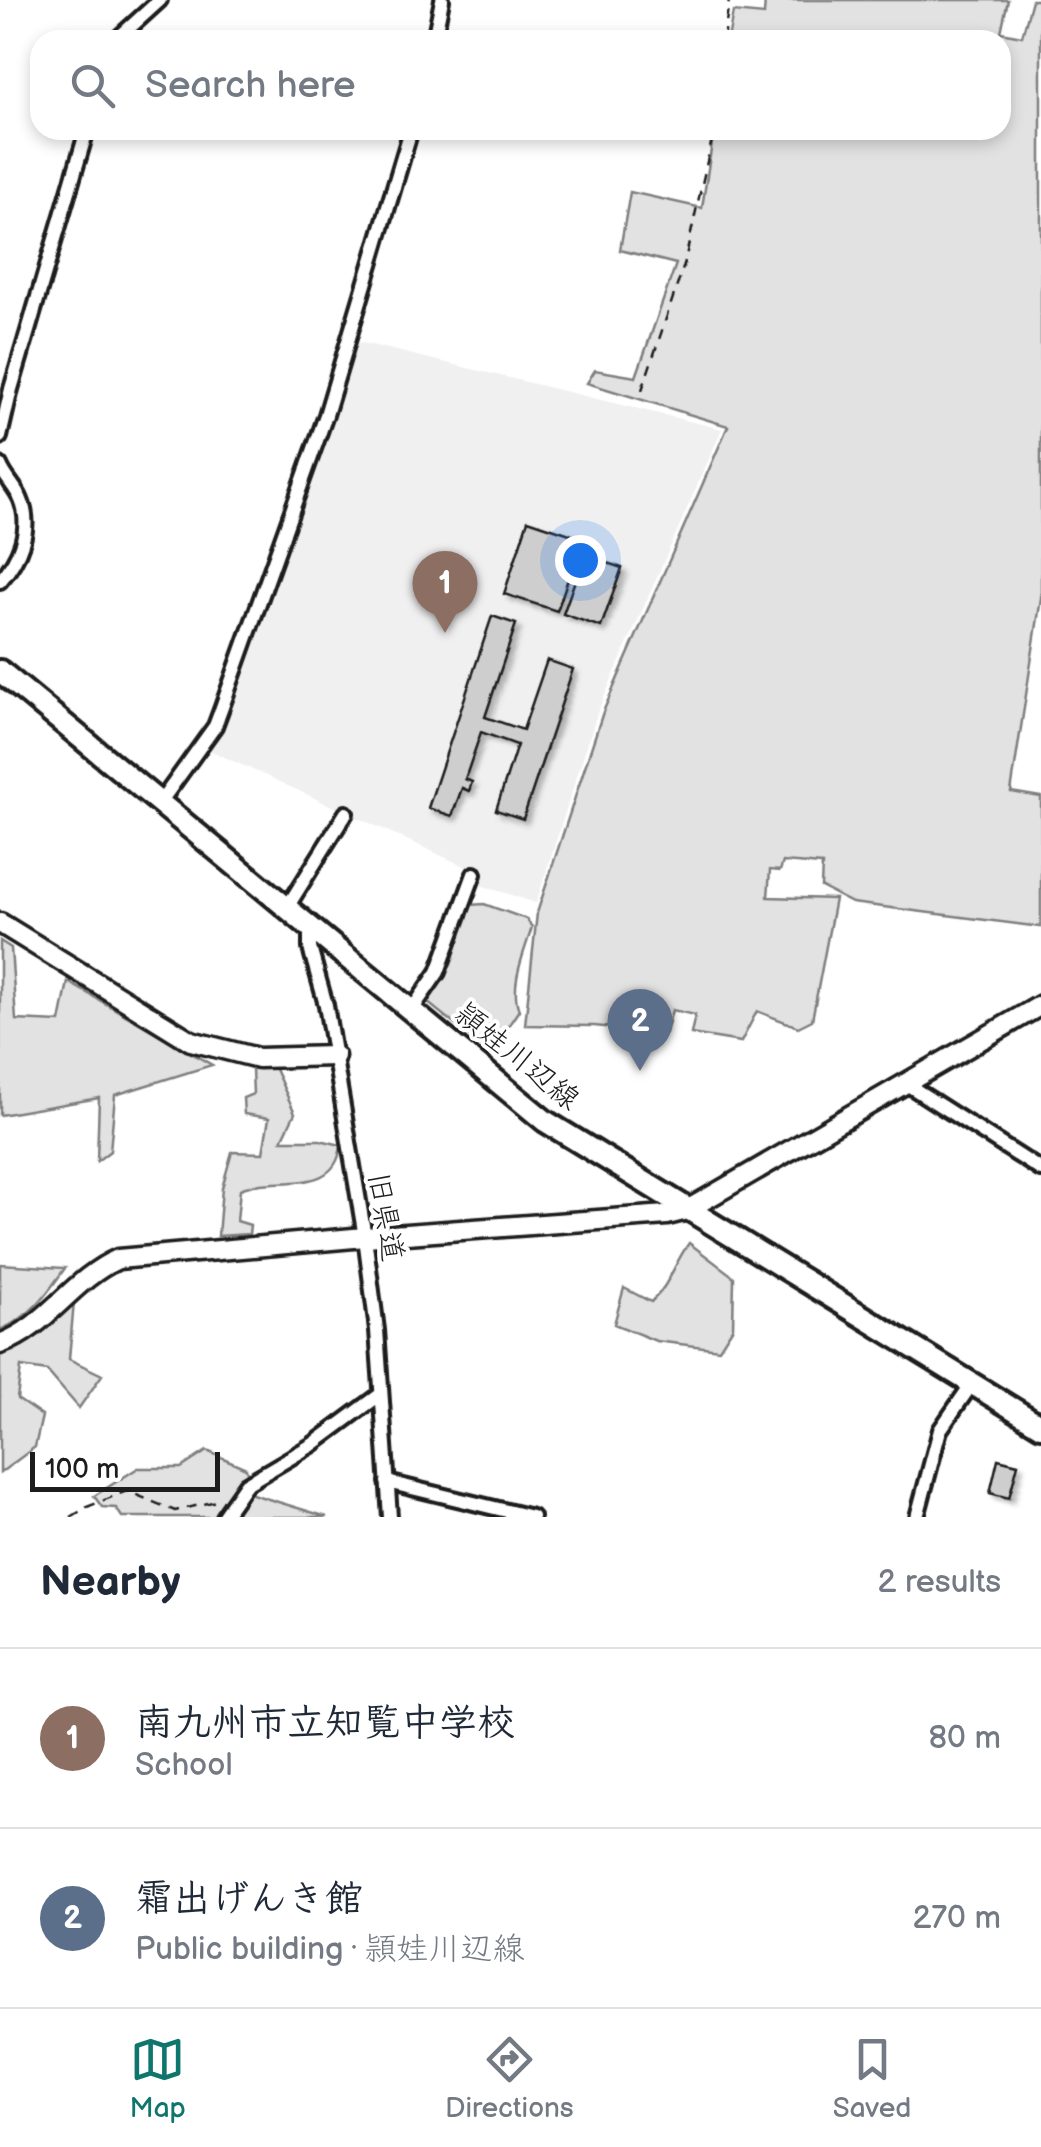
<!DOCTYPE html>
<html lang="en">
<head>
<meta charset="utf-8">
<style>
  :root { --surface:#fff; --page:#f2f2f3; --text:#1f2937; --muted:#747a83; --line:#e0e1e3; --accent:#0f766e }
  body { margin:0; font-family:"Balsamiq Sans","Klee One",sans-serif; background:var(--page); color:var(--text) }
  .scale { position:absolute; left:30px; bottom:25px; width:190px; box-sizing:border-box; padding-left:10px; border:5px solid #1c1c1c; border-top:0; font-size:28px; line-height:35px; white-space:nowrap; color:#1c1c1c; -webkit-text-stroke:8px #fff; paint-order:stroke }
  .you { position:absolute; left:580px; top:560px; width:35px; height:35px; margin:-25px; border:8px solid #fff; border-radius:50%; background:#1a73e8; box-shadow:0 0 0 15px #1a73e833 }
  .badge { display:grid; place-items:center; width:65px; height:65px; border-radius:50%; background:var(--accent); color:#fff; font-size:32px; font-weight:700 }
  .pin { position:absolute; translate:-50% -82px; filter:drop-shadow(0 2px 5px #0008) }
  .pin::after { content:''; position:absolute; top:52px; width:35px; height:30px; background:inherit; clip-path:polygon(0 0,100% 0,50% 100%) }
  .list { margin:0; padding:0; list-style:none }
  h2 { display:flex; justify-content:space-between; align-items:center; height:130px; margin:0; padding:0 40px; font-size:42px }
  h2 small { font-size:32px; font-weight:400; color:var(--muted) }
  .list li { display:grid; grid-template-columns:65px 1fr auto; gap:30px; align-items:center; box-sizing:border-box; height:180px; padding:0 40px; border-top:2px solid var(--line) }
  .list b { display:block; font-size:38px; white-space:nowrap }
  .list p { margin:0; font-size:32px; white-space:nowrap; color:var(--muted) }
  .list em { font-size:32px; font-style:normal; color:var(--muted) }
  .icon { flex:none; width:55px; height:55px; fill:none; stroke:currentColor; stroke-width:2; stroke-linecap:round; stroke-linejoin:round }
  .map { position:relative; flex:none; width:1041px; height:1517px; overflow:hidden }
  .search { position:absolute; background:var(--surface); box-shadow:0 5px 15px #0003; left:30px; right:30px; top:30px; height:110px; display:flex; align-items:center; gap:25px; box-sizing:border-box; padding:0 35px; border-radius:30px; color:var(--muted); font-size:38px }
  .sheet { height:490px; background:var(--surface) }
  nav { display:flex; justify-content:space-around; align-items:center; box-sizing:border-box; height:140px; border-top:2px solid var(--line); background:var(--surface); font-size:28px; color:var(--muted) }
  nav a { display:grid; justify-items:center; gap:5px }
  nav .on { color:var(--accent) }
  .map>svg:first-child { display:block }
</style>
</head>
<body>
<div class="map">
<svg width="1041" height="1517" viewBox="0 0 1041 1517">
  <defs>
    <filter id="shadow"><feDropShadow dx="4.5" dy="4.5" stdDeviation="2.5" flood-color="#0004"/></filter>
  </defs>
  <rect width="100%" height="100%" fill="#fff"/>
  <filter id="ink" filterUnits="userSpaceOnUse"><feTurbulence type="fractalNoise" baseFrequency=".01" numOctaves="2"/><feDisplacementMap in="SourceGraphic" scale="20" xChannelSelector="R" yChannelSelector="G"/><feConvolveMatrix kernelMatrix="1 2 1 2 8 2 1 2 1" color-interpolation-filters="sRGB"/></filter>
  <g filter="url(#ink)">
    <!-- built -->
    <path fill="#f0f0f0" d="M359 342 722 429 598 711 536 903 481 885 484 875 209 750 226 723Z"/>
    <!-- green -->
    <path fill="#e2e2e2" stroke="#7f7f7f" stroke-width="2.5" d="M765 0H1008L1001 32 1022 36 1032 0H1041V598L1011 792 1041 797V927L852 903 821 887 822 865 783 862 780 871 770 870 768 897 835 899 812 1020 798 1027 757 1011 741 1042 691 1034 695 1015 672 1010 666 1033 594 1026 525 1025 537 913 603 712 728 426 587 383 595 370 636 377 676 264 620 250 630 192 702 208 714 130H1001V40H728L733 12 764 15Z
      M484 904 526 919 532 927C525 951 509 985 519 1010L490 1053 427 1002 451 965 470 905Z
      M0 941 11 948 16 1020 60 1022 68 982 212 1065 115 1095 110 1151 97 1161 99 1098 0 1115Z
      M274 1067 295 1113 282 1140H320L341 1145C336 1198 274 1174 240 1189L237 1221 250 1225 249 1234 218 1236 222 1188 232 1152 263 1153 269 1118 244 1114 243 1098 253 1094 252 1069Z
      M689 1243 734 1277 733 1327 719 1349 656 1341 614 1324 624 1288 651 1302C670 1285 674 1263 689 1243Z
      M0 1264 65 1268C47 1294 31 1317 0 1330Z
      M74 1301 69 1359 102 1375 79 1408 47 1371 21 1367 17 1399 42 1416 35 1447 0 1473V1355C32 1344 51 1325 74 1301Z
      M207 1451 246 1468 252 1494 327 1517H122L116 1508 102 1507 94 1496 138 1468H181Z"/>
    <!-- building -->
    <path fill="#cecece" stroke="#1c1c1c" stroke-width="2.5" filter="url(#shadow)" d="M528 520 582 538 557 611 504 594Z
      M584 555 622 568 601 627 563 614Z
      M492 616 516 624 485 717 523 730 547 660 573 669 523 819 496 810 517 745 481 732 465 779 472 782 469 791 462 788 452 816 428 808Z
      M998 1459 1018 1464 1009 1498 990 1493Z"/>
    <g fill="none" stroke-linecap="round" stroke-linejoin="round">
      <defs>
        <path id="street" d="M116 40 160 0
          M434 40 442 0
          M0 437 11 389 87 130
          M0 465C5 478 16 487 21 500 33 529 19 559 0 581
          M159 804 215 726 221 710 326 415 411 130
          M286 909 346 813
          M310 928V948L326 1005 365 1237 377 1330 390 1517
          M411 1011 438 972 474 874
          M908 1085 1041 1170
          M387 1482 532 1517
          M223 1517 246 1484 312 1445 381 1394
          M917 1517 940 1430 971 1385"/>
        <path id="secondary" d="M0 923 191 1041 258 1058 335 1056
          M0 1344C47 1327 72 1279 118 1259L365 1237 667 1215 687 1210 1041 1005"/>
        <path id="primary" d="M0 671 545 1121 1041 1426"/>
      </defs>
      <!-- street casing -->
      <use href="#street" stroke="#1c1c1c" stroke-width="20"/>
      <!-- secondary casing -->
      <use href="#secondary" stroke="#1c1c1c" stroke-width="25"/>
      <!-- primary casing -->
      <use href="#primary" stroke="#1c1c1c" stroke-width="28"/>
      <!-- path -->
      <path stroke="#1c1c1c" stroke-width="2.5" stroke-dasharray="10 8" stroke-linecap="butt" d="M724 40 729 0
        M642 390 684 265 714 130
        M71 1517 87 1507 127 1491 175 1511 216 1501"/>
      <!-- street -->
      <use href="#street" stroke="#fff" stroke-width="12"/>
      <!-- secondary -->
      <use href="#secondary" stroke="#fff" stroke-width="18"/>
      <!-- primary -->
      <use href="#primary" stroke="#fff" stroke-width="20"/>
    </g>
  </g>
  <g text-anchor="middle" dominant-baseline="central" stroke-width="8" stroke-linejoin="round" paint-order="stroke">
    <!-- street labels -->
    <g font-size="30" fill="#1c1c1c" stroke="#fff">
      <text transform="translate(517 1057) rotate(39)">頴娃川辺線</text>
      <text transform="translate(385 1217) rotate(80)">旧県道</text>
    </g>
  </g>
</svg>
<div class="scale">100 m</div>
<div class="you"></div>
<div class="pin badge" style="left:445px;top:633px;background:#8d6e63">1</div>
<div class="pin badge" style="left:640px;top:1071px;background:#5c6f8a">2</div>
<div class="search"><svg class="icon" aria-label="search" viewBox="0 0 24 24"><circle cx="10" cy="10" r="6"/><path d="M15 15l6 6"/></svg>Search here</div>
</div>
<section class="sheet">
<h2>Nearby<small>2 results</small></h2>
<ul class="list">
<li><span class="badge" style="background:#8d6e63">1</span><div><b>南九州市立知覧中学校</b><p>School</p></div><em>80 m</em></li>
<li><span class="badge" style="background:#5c6f8a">2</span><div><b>霜出げんき館</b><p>Public building · 頴娃川辺線</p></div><em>270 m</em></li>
</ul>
</section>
<nav>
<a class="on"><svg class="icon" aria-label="map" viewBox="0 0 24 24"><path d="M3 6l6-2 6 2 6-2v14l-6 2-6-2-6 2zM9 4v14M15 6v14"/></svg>Map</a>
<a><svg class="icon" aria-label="directions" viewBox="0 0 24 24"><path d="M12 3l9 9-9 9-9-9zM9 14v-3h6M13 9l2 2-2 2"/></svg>Directions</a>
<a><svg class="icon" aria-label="saved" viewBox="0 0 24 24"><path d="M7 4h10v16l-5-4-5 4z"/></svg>Saved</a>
</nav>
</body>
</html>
